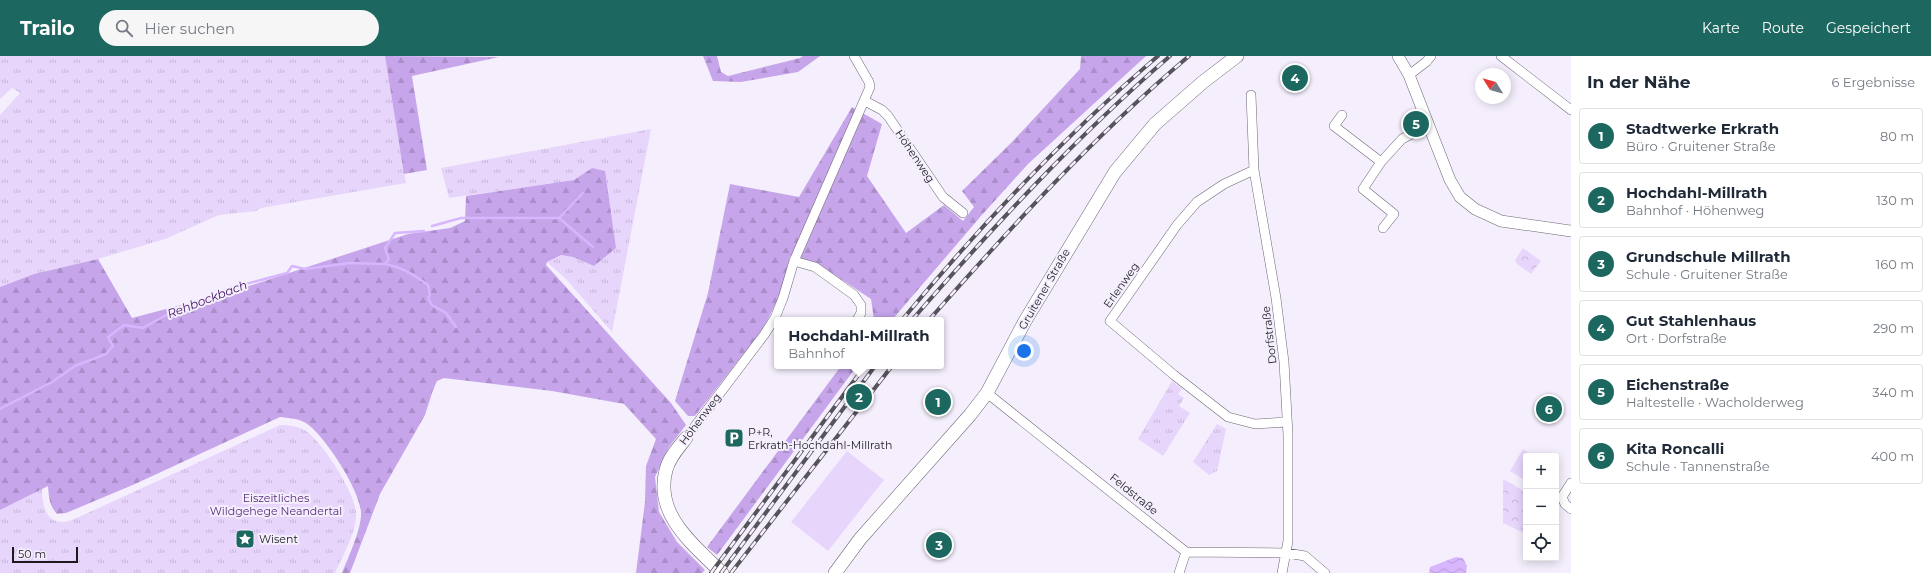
<!DOCTYPE html>
<html lang="de">
<head>
<meta charset="utf-8">
<style>
  :root { --surface:#fff; --page:#f6f6f7; --text:#1f2937; --muted:#747a83; --line:#e0e1e3; --accent:#1c675f }
  body { margin:0; font-family:Montserrat,sans-serif; background:var(--page); color:var(--text) }
  .controls { position:absolute; right:12px; bottom:12px; display:grid; overflow:hidden; border-radius:4px; box-shadow:0 2px 10px #0003 }
  .controls button { width:36px; height:36px; display:grid; place-items:center; padding:0; border:0; border-bottom:1px solid var(--line); background:var(--surface); color:var(--text); font:20px sans-serif }
  .compass { position:absolute; left:1475px; top:12px; width:36px; height:36px; border-radius:50%; background:var(--surface); box-shadow:0 2px 10px #0003; rotate:307deg }
  .scale { position:absolute; left:12px; bottom:10px; width:66px; box-sizing:border-box; padding-left:4px; border:2px solid #1d1a1f; border-top:0; font-size:11px; line-height:14px; white-space:nowrap; color:#1d1a1f; -webkit-text-stroke:3px #f5effd; paint-order:stroke }
  .you { position:absolute; left:1024px; top:295px; width:14px; height:14px; margin:-10px; border:3px solid #fff; border-radius:50%; background:#1a73e8; box-shadow:0 0 0 6px #1a73e833 }
  .badge { display:grid; place-items:center; width:26px; height:26px; border-radius:50%; background:var(--accent); color:#fff; font-size:13px; font-weight:700 }
  .pin { position:absolute; translate:-50% -50%; border:2px solid #fff; box-shadow:0 1px 4px #0006 }
  .popup { position:absolute; left:774px; top:261px; width:170px; height:52px; box-sizing:border-box; display:grid; place-content:center; border-radius:4px; background:var(--surface); filter:drop-shadow(0 1px 3px #0005); font-size:13px; white-space:nowrap; color:var(--muted) }
  .popup b { font-size:15px; color:var(--text) }
  .popup::after { content:''; position:absolute; left:50%; top:100%; margin-left:-8px; border:8px solid transparent; border-top-color:var(--surface) }
  .list { margin:0; padding:0; list-style:none }
  h2 { display:flex; justify-content:space-between; align-items:center; height:52px; margin:0; padding:0 16px; font-size:17px }
  h2 small { font-size:13px; font-weight:400; color:var(--muted) }
  .list li { display:grid; grid-template-columns:26px 1fr auto; gap:12px; align-items:center; box-sizing:border-box; height:56px; margin:0 8px 8px; padding:0 8px; border:1px solid var(--line); border-radius:4px }
  .list b { display:block; font-size:15px; white-space:nowrap }
  .list p { margin:0; font-size:13px; white-space:nowrap; color:var(--muted) }
  .list em { font-size:13px; font-style:normal; color:var(--muted) }
  .icon { flex:none; width:22px; height:22px; fill:none; stroke:currentColor; stroke-width:2; stroke-linecap:round; stroke-linejoin:round }
  .map { position:relative; flex:none; width:1571px; height:517px; overflow:hidden }
  header { display:flex; align-items:center; gap:24px; box-sizing:border-box; height:56px; padding:0 20px; background:var(--accent); color:#fff }
  header strong { font-size:19px }
  nav { display:flex; gap:22px; margin-inline-start:auto; font-size:14px }
  .search { width:280px; height:36px; background:var(--page); display:flex; align-items:center; gap:10px; box-sizing:border-box; padding:0 14px; border-radius:22px; color:var(--muted); font-size:15px }
  main { display:flex }
  aside { flex:1; background:var(--surface) }
  .map>svg:first-child { display:block }
</style>
</head>
<body>
<header>
<strong>Trailo</strong>
<div class="search"><svg class="icon" aria-label="search" viewBox="0 0 24 24"><circle cx="10" cy="10" r="6"/><path d="M15 15l6 6"/></svg>Hier suchen</div>
<nav><a>Karte</a><a>Route</a><a>Gespeichert</a></nav>
</header>
<main>
<div class="map">
<svg width="1571" height="517" viewBox="0 0 1571 517">
  <defs>
    <pattern id="grass-tufts" width="24" height="20" patternUnits="userSpaceOnUse"><rect width="24" height="20" fill="#e7d5fc"/><path d="M3 7l-1-3M5 7V3M7 7l1-3M15 17l-1-3M17 17v-4M19 17l1-3" fill="none" stroke="#c6b6d8"/></pattern>
    <pattern id="forest-firs" width="22" height="20" patternUnits="userSpaceOnUse"><rect width="22" height="20" fill="#c6a5eb"/><path d="M5 1l3.5 6h-7zM16 11l3.5 6h-7z" fill="#aa8dc9"/></pattern>
    <pattern id="park-crowns" width="20" height="18" patternUnits="userSpaceOnUse"><rect width="20" height="18" fill="#e7d5fc"/><path d="M2 6a3 3 0 1 1 6 0M12 15a3 3 0 1 1 6 0" fill="none" stroke="#c6b6d8"/></pattern>
    <pattern id="water-waves" width="16" height="10" patternUnits="userSpaceOnUse"><rect width="16" height="10" fill="#d7b6fd"/><path d="M0 5q4-4 8 0t8 0" fill="none" stroke="#b89cd8"/></pattern>
  </defs>
  <rect width="100%" height="100%" fill="#f5effd"/>
  <!-- grass -->
  <path fill="url(#grass-tufts)" d="M0 0H385L406 127 261 152 256 155 219 159 165 183 98 203 34 218 0 231V59L20 37 12 32 0 43Z
    M651 73 612 276 566 223 547 206 561 199 573 201 594 210 592 112 574 124 449 142 441 112Z
    M1172 325 1182 333 1178 338 1184 342 1179 350 1190 357 1163 400 1138 383Z
    M1217 368 1226 373 1217 415 1209 419 1193 406Z
    M280 369C289 369 298 370 306 375 323 387 354 435 356 456 357 476 343 499 335 517H0V454L42 432C42 446 44 466 63 466 68 466 76 462 81 460Z"/>
  <!-- forest -->
  <path fill="url(#forest-firs)" d="M385 0 499 1 412 20 427 114 404 118Z
    M703 0H717L721 16 728 20 800 2 803 0H820L798 16 741 26 713 25Z
    M1081 0H1146L1028 108 981 160 892 264H874L871 243 815 206 790 200 780 239 763 273 695 360H688L675 345 708 237 730 128 799 141 852 51 882 68 867 120 906 177 944 149 963 165 974 151 962 135 1011 87 1080 13Z
    M592 112 605 115 616 192 594 210 573 201 561 199 547 206 546 209 671 347 686 369 669 391 655 421 659 456 677 486 705 514 702 517H636L645 446 646 410 656 383 624 348 552 335 444 322 437 325 433 334 425 359 380 438 350 517H342C348 502 362 472 361 456 360 434 323 376 304 366 297 362 287 362 280 361L135 428 66 457 57 458C49 449 49 441 48 430L0 454V231L34 218 98 203 132 262 234 235 408 178 450 172 465 165 466 140 574 124Z
    M841 310H857L717 499 707 491Z"/>
  <!-- park -->
  <path fill="url(#park-crowns)" d="M1523 192 1541 205 1531 218 1517 208 1515 204Z
    M1503 423 1526 436V476L1524 477 1503 467Z"/>
  <!-- pitch -->
  <path fill="#e7d5fc" d="M1523 393 1534 400H1526V425L1510 415Z
    M847 395 884 424 828 495 791 466Z"/>
  <!-- water -->
  <path fill="url(#water-waves)" d="M1456 501 1463 502 1467 510 1466 517H1429L1430 511Z"/>
  <g fill="none" stroke-linecap="round" stroke-linejoin="round">
    <!-- stream -->
    <path stroke="#d7b6fd" stroke-width="2.5" d="M559 162 593 191
      M432 170 461 162H559L583 137
      M385 208C402 211 414 219 428 229L430 239 428 242 432 249 446 257 456 271
      M0 353 52 326 75 310 106 298 113 290 108 281 124 269 143 272 177 253 231 232 287 217 292 210 305 213 350 207 385 208 389 203 385 192 395 177 424 175"/>
    <defs>
      <path id="minor" d="M1501 0 1571 54
        M1409 19 1426 6 1431 0
        M1251 39 1254 114 1276 242 1284 306 1288 379V485L1282 517
        M865 45 882 54 888 60 943 141 963 157
        M1342 59 1334 70 1381 106
        M1254 114 1224 128 1197 146 1177 169 1110 265 1174 319 1228 361 1255 368 1287 366
        M1383 172 1394 158 1363 133 1381 106 1402 83 1428 69
        M794 205 815 211 854 239 861 249V257L857 264
        M987 337 1186 496 1287 497 1305 500 1325 517
        M686 382 764 279 775 262 783 242 794 205 870 31 869 26 854 0
        M1571 427 1562 441 1565 448 1571 453
        M1179 517 1186 496"/>
      <path id="tertiary" d="M1398 0 1409 19 1450 124 1460 141 1475 153 1501 165 1571 175"/>
      <path id="secondary" d="M686 382C678 392 669 402 666 414 654 459 694 489 722 517
        M835 517 860 483 970 359 987 337 1025 265 1115 116 1155 68 1203 26 1237 0"/>
    </defs>
    <!-- minor casing -->
    <use href="#minor" stroke="#6b6672" stroke-width="10"/>
    <!-- tertiary casing -->
    <use href="#tertiary" stroke="#6b6672" stroke-width="12"/>
    <!-- secondary casing -->
    <use href="#secondary" stroke="#6b6672" stroke-width="14"/>
    <!-- minor -->
    <use href="#minor" stroke="#fff" stroke-width="9"/>
    <!-- tertiary -->
    <use href="#tertiary" stroke="#fff" stroke-width="11"/>
    <!-- secondary -->
    <use href="#secondary" stroke="#fff" stroke-width="13"/>
    <defs>
      <path id="rail" d="M902 264C980 170 1064 80 1158 0
        M912 264C993 171 1076 81 1170 0
        M929 264C1012 170 1093 81 1189 0
        M711 517 865 310
        M721 517 875 310
        M731 517 892 310"/>
    </defs>
    <!-- rail casing -->
    <use href="#rail" stroke="#57535b" stroke-width="4"/>
    <!-- rail -->
    <use href="#rail" stroke="#f5effd" stroke-width="2.5" stroke-dasharray="8" stroke-linecap="butt"/>
  </g>
  <!-- icons -->
  <defs>
    <symbol id="parking-square" viewBox="-11 -11 22 22"><rect x="-9" y="-9" width="18" height="18" rx="4" fill="#1c675f" stroke="#f5effd"/><path d="M-3.5-5.5H1a3.5 3.5 0 0 1 0 7H-1V5.5H-3.5ZM-1-3.4V-.6H.8a1.4 1.4 0 0 0 0-2.8Z" fill="#fff"/></symbol>
    <symbol id="sight-square" viewBox="-11 -11 22 22"><rect x="-9" y="-9" width="18" height="18" rx="4" fill="#1c675f" stroke="#f5effd"/><path d="M0-6L1.8-2.2L6-1.7L2.9 1.2L3.7 5.4L0 3.3L-3.7 5.4L-2.9 1.2L-6-1.7L-1.8-2.2Z" fill="#fff"/></symbol>
  </defs>
  <g fill-rule="evenodd">
    <use href="#parking-square" x="723" y="371" width="22" height="22"/>
    <use href="#sight-square" x="234" y="472" width="22" height="22"/>
  </g>
  <g text-anchor="middle" dominant-baseline="central" stroke-width="4" stroke-linejoin="round" paint-order="stroke">
    <!-- street labels -->
    <g font-size="11" fill="#1d1a1f" stroke="#f5effd">
      <text transform="translate(915 100) rotate(56)">Höhenweg</text>
      <text transform="translate(1121 229) rotate(-55)">Erlenweg</text>
      <text transform="translate(1044 233) rotate(-60)">Gruitener Straße</text>
      <text transform="translate(1269 279) rotate(-97)">Dorfstraße</text>
      <text transform="translate(700 363) rotate(-53)">Höhenweg</text>
      <text transform="translate(1134 438) rotate(39)">Feldstraße</text>
    </g>
    <!-- poi labels -->
    <g font-size="11" fill="#1d1a1f" stroke="#f5effd" text-anchor="start">
      <text x="748" y="376">P+R,<tspan x="748" dy="13">Erkrath-Hochdahl-Millrath</tspan></text>
      <text x="259" y="483">Wisent</text>
    </g>
    <!-- park labels -->
    <g font-size="11" fill="#562b7c" stroke="#f5effd">
      <text x="276" y="442">Eiszeitliches<tspan x="276" dy="13">Wildgehege Neandertal</tspan></text>
    </g>
    <!-- water labels -->
    <g font-size="12" font-style="italic" fill="#3f1162" stroke="#f5effd">
      <text transform="translate(207 243) rotate(-21)">Rehbockbach</text>
    </g>
  </g>
</svg>
<div class="controls">
<button>+</button>
<button>−</button>
<button><svg class="icon" aria-label="locate" viewBox="0 0 24 24"><circle cx="12" cy="12" r="6"/><path d="M12 2v4M12 18v4M2 12h4M18 12h4"/></svg></button>
</div>
<svg class="compass" viewBox="-18 -18 36 36"><path d="M0-13l5 13h-10z" fill="#e53935"/><path d="M0 13l5-13h-10z" fill="#747a83"/></svg>
<div class="scale">50 m</div>
<div class="you"></div>
<div class="pin badge" style="left:938px;top:346px">1</div>
<div class="pin badge" style="left:859px;top:341px">2</div>
<div class="popup"><b>Hochdahl-Millrath</b>Bahnhof</div>
<div class="pin badge" style="left:939px;top:489px">3</div>
<div class="pin badge" style="left:1295px;top:22px">4</div>
<div class="pin badge" style="left:1416px;top:68px">5</div>
<div class="pin badge" style="left:1549px;top:353px">6</div>
</div>
<aside>
<h2>In der Nähe<small>6 Ergebnisse</small></h2>
<ul class="list">
<li><span class="badge">1</span><div><b>Stadtwerke Erkrath</b><p>Büro · Gruitener Straße</p></div><em>80 m</em></li>
<li><span class="badge">2</span><div><b>Hochdahl-Millrath</b><p>Bahnhof · Höhenweg</p></div><em>130 m</em></li>
<li><span class="badge">3</span><div><b>Grundschule Millrath</b><p>Schule · Gruitener Straße</p></div><em>160 m</em></li>
<li><span class="badge">4</span><div><b>Gut Stahlenhaus</b><p>Ort · Dorfstraße</p></div><em>290 m</em></li>
<li><span class="badge">5</span><div><b>Eichenstraße</b><p>Haltestelle · Wacholderweg</p></div><em>340 m</em></li>
<li><span class="badge">6</span><div><b>Kita Roncalli</b><p>Schule · Tannenstraße</p></div><em>400 m</em></li>
</ul>
</aside>
</main>
</body>
</html>
